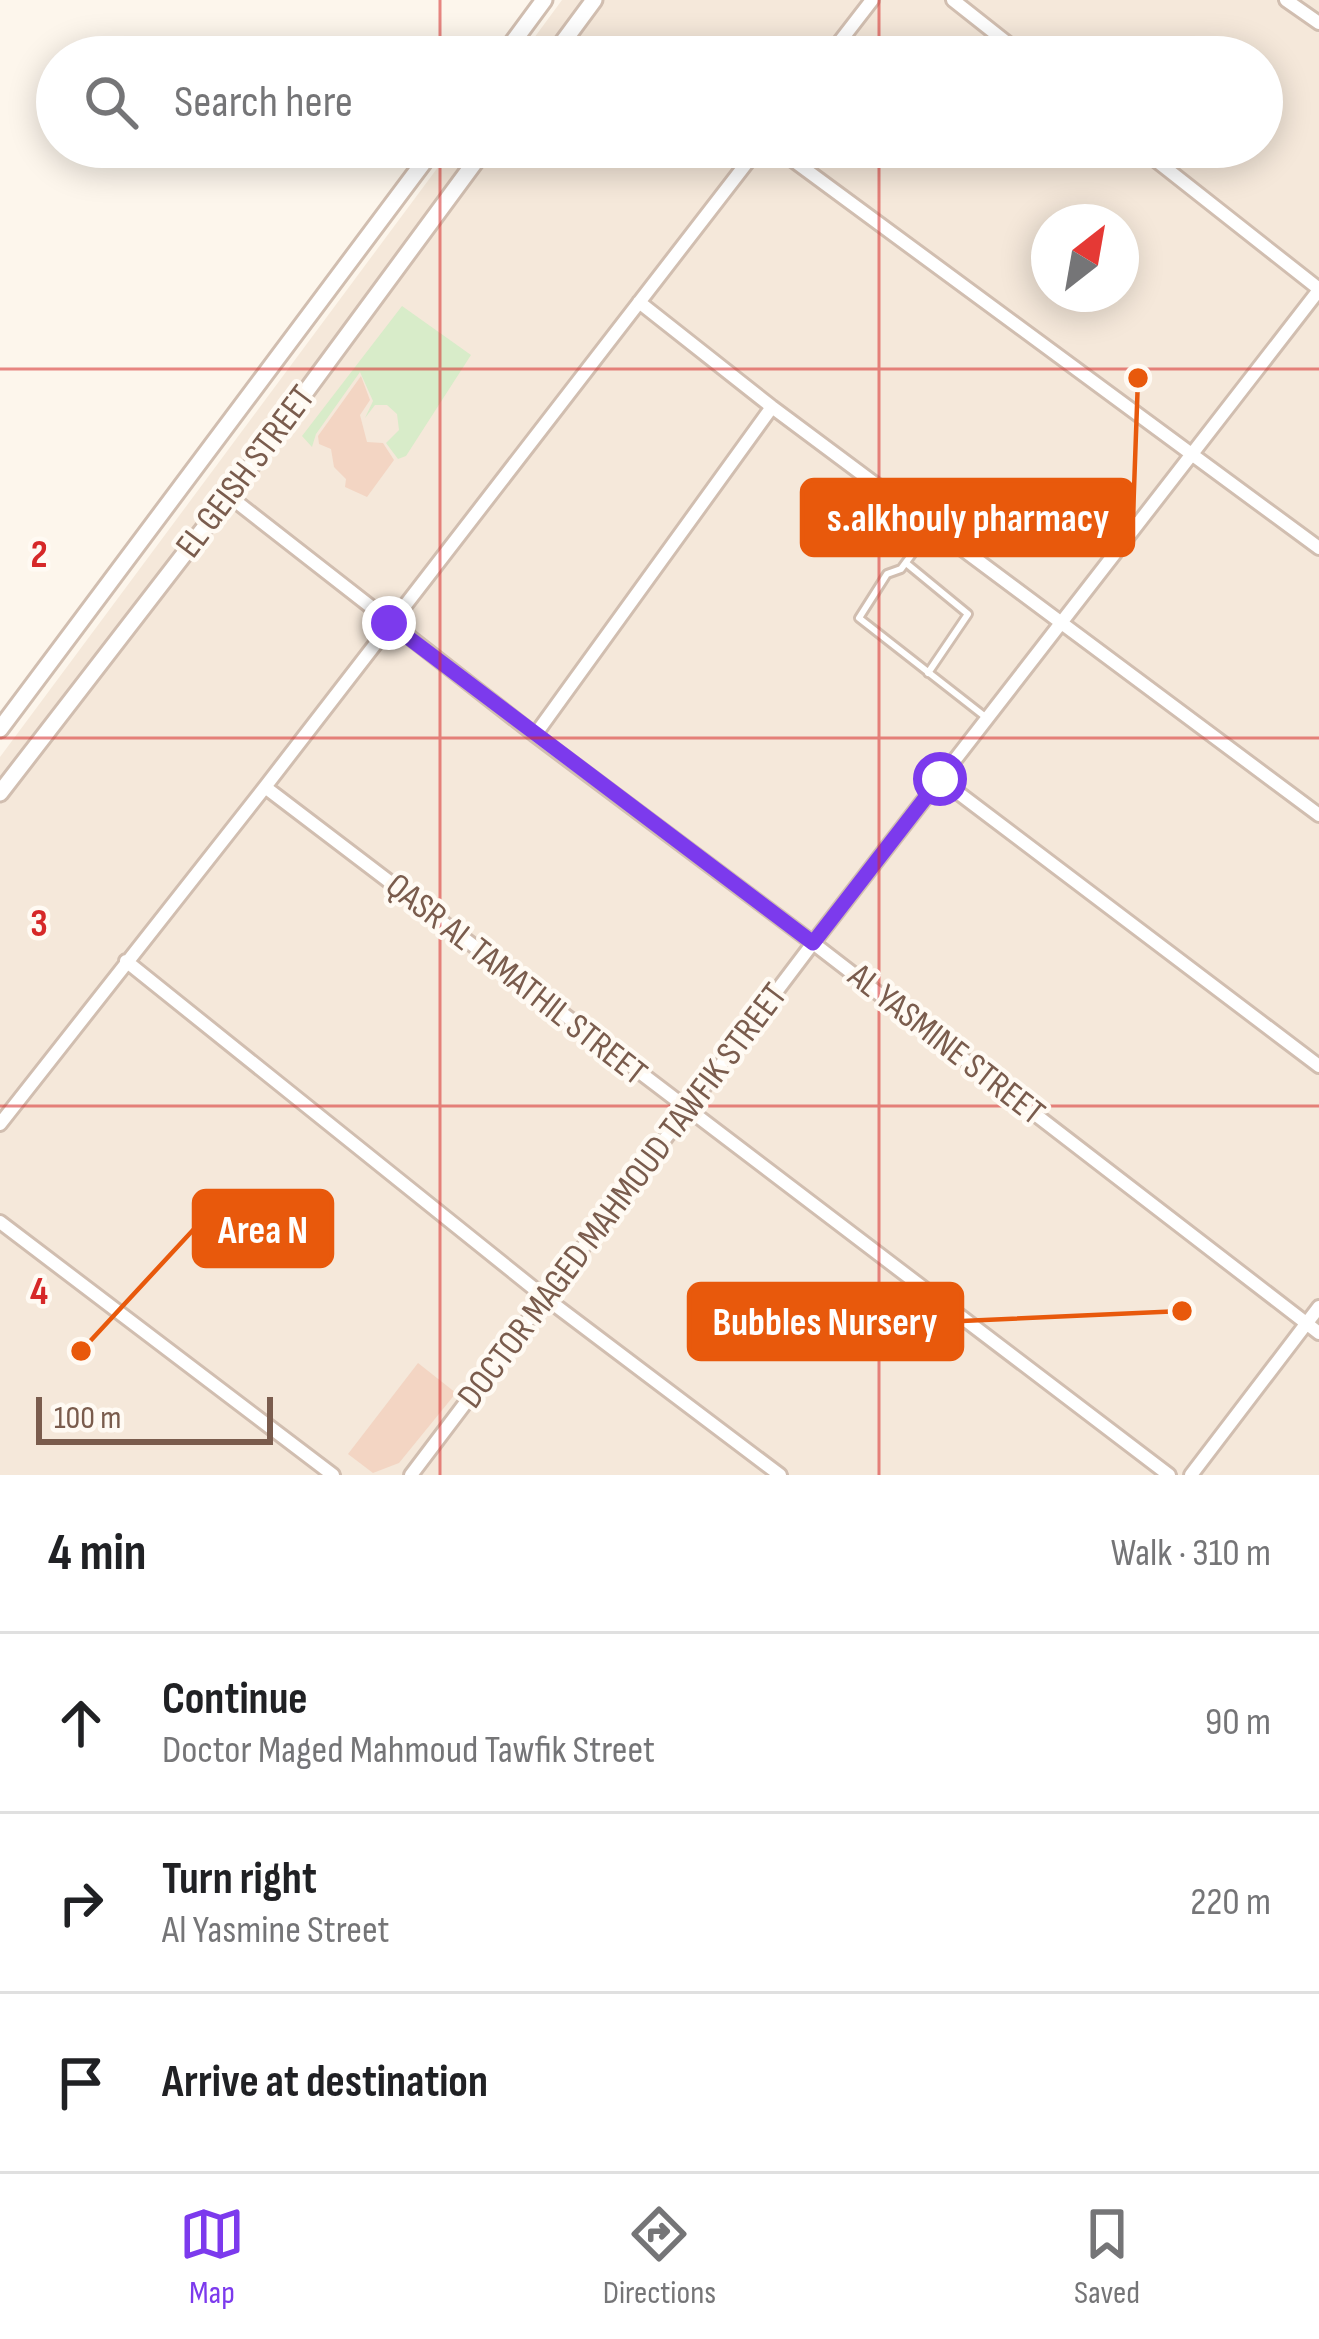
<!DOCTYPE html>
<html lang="en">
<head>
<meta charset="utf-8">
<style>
  :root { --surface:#fff; --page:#f6f6f6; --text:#202124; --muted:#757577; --line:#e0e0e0; --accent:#7c3aed }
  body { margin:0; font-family:"Sofia Sans Condensed",sans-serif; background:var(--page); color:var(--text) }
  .compass { position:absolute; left:1031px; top:204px; width:108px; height:108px; border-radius:50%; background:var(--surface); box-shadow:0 6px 30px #0003; rotate:31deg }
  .scale { position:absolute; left:36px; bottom:30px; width:237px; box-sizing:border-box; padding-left:12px; border:6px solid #7a5c4d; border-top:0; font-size:33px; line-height:42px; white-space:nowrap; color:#7a5c4d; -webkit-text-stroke:9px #fffaf3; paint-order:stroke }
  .stop { position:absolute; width:36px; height:36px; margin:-27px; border:9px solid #7c3aed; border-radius:50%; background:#fff }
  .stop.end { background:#7c3aed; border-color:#fff; box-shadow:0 3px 12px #0008 }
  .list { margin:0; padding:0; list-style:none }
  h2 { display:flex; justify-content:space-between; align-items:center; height:156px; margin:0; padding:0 48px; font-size:51px }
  h2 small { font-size:39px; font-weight:400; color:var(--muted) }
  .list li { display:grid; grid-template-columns:78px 1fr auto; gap:36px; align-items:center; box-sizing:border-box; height:180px; padding:0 48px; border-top:3px solid var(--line) }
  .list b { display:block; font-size:45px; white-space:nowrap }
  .list p { margin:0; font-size:39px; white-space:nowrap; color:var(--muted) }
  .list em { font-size:39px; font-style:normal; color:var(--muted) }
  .icon { flex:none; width:66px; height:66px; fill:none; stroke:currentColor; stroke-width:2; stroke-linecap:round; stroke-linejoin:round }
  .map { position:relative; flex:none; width:1319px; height:1475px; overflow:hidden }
  .search { position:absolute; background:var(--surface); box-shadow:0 6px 30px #0003; left:36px; right:36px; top:36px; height:132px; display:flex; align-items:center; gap:30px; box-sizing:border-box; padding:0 42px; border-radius:66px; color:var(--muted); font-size:45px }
  .sheet { height:696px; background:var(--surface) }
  nav { display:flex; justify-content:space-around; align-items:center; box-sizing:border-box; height:168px; border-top:3px solid var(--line); background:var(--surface); font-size:33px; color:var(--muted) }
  nav a { display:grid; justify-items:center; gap:6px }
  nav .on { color:var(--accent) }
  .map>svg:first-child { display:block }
</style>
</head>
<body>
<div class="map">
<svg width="1319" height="1475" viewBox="0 0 1319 1475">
  <rect width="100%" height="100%" fill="#fdf6ec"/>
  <!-- residential -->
  <path fill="#f5e8da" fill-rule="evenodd" d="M562 0H1319V1475H0V757L453 147H1262V57H520ZM1049 222H1121V294H1049Z"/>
  <!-- green -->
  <path fill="#d8ecc9" d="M402 306 471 355 406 456 398 459 386 443 399 430 397 414 387 405H375L365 418 373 401 360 372 316 434 312 447 302 436Z"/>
  <!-- building -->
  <path fill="#f3d5c3" d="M361 376 370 400 360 415 367 442 383 443 394 460 367 497 345 487 346 479 334 467 331 449 319 444 318 436Z
    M418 1363 456 1393 399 1463 373 1473 348 1454Z"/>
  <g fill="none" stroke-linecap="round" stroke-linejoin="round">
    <defs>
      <path id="service" d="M932 527 901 569 887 574 859 618 988 719
        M906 563 968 614 928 673"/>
      <path id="minor" d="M953 0 1025 57
        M1286 0 1319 23
        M828 57 872 0
        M775 147 1319 548
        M1139 147 1319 289
        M639 302 772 407 1319 815
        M229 496 535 735 813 943 1319 1333
        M535 735 772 407
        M940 779 1319 1066
        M265 787 1169 1475
        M126 961 547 1299 780 1475
        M0 1124 265 787 759 147
        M0 1222 333 1475
        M411 1475 813 943 1319 290
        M1191 1475 1319 1307"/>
      <path id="tertiary" d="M502 57 544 0
        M552 57 594 0
        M0 729 435 147
        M0 793 229 496 486 147"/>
    </defs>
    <!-- service casing -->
    <use href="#service" stroke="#d1beb0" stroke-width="12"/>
    <!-- minor casing -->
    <use href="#minor" stroke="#d1beb0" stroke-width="18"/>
    <!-- tertiary casing -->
    <use href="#tertiary" stroke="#d1beb0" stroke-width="21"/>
    <!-- service -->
    <use href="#service" stroke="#fff" stroke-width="6"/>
    <!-- minor -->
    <use href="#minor" stroke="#fff" stroke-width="12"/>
    <!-- tertiary -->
    <use href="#tertiary" stroke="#fff" stroke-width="15"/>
  </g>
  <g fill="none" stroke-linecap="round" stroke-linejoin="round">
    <!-- route -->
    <path stroke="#7c3aed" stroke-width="15" d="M389 623 813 943 940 779"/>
  </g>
  <!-- grid -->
  <path fill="none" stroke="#d62828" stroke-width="3" stroke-opacity="0.55" d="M440 0V57M879 0V57M440 147V1475M879 147V1475M0 369H1319M0 738H1319M0 1106H1319"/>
  <g text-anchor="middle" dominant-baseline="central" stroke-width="9" stroke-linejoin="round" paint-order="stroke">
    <!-- street labels -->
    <g font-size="36" fill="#7a5c4d" stroke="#fffaf3">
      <text transform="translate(246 472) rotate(-53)">EL GEISH STREET</text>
      <text transform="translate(516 980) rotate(38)">QASR AL TAMATHIL STREET</text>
      <text transform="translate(946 1045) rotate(38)">AL YASMINE STREET</text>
      <text transform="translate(623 1196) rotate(-53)">DOCTOR MAGED MAHMOUD TAWFIK STREET</text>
    </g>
  </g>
  <g font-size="39" text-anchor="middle" font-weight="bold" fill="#d62828" stroke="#fffaf3" stroke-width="9" stroke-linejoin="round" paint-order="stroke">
    <text x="39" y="567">2</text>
    <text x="39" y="936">3</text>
    <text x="39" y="1304">4</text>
  </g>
  <!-- callouts -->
  <path fill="none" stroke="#e8590c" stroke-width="4.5" d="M1138 378L1133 517M81 1351L194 1229M1182 1311L962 1321"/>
  <g fill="#e8590c" stroke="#fffaf3" stroke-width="4.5">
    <circle cx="1138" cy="378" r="12"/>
    <circle cx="81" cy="1351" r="12"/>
    <circle cx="1182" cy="1311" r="12"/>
  </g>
  <g fill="#e8590c" stroke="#e8590c" stroke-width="4.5">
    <rect x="802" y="480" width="331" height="75" rx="12"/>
    <rect x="194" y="1191" width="138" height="75" rx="12"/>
    <rect x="689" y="1284" width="273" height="75" rx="12"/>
  </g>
  <g font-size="39" text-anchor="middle" font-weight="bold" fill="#fff">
    <text x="968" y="531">s.alkhouly pharmacy</text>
    <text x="263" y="1243">Area N</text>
    <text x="825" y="1335">Bubbles Nursery</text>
  </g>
</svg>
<svg class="compass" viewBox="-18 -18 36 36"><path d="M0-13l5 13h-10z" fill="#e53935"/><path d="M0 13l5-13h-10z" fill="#757577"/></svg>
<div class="scale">100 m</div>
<div class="stop" style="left:940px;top:779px"></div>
<div class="stop end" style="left:389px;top:623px"></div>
<div class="search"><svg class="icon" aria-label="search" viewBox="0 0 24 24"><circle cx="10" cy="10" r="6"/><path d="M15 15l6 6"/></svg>Search here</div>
</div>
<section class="sheet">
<h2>4 min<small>Walk · 310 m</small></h2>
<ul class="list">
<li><svg class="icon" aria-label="ahead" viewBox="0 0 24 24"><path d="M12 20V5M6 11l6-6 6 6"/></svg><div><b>Continue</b><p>Doctor Maged Mahmoud Tawfik Street</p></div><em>90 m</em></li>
<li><svg class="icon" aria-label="right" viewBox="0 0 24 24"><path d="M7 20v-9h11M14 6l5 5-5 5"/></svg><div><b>Turn right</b><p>Al Yasmine Street</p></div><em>220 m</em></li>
<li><svg class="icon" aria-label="arrive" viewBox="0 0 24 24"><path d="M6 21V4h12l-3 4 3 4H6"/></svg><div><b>Arrive at destination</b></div></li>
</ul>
</section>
<nav>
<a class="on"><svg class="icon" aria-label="map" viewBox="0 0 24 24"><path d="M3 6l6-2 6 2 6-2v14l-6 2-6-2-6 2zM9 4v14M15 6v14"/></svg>Map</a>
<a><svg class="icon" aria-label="directions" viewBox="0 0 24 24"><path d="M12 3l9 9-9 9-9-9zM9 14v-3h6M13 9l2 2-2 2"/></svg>Directions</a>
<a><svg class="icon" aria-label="saved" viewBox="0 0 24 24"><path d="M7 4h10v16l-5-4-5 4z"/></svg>Saved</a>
</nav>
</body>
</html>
